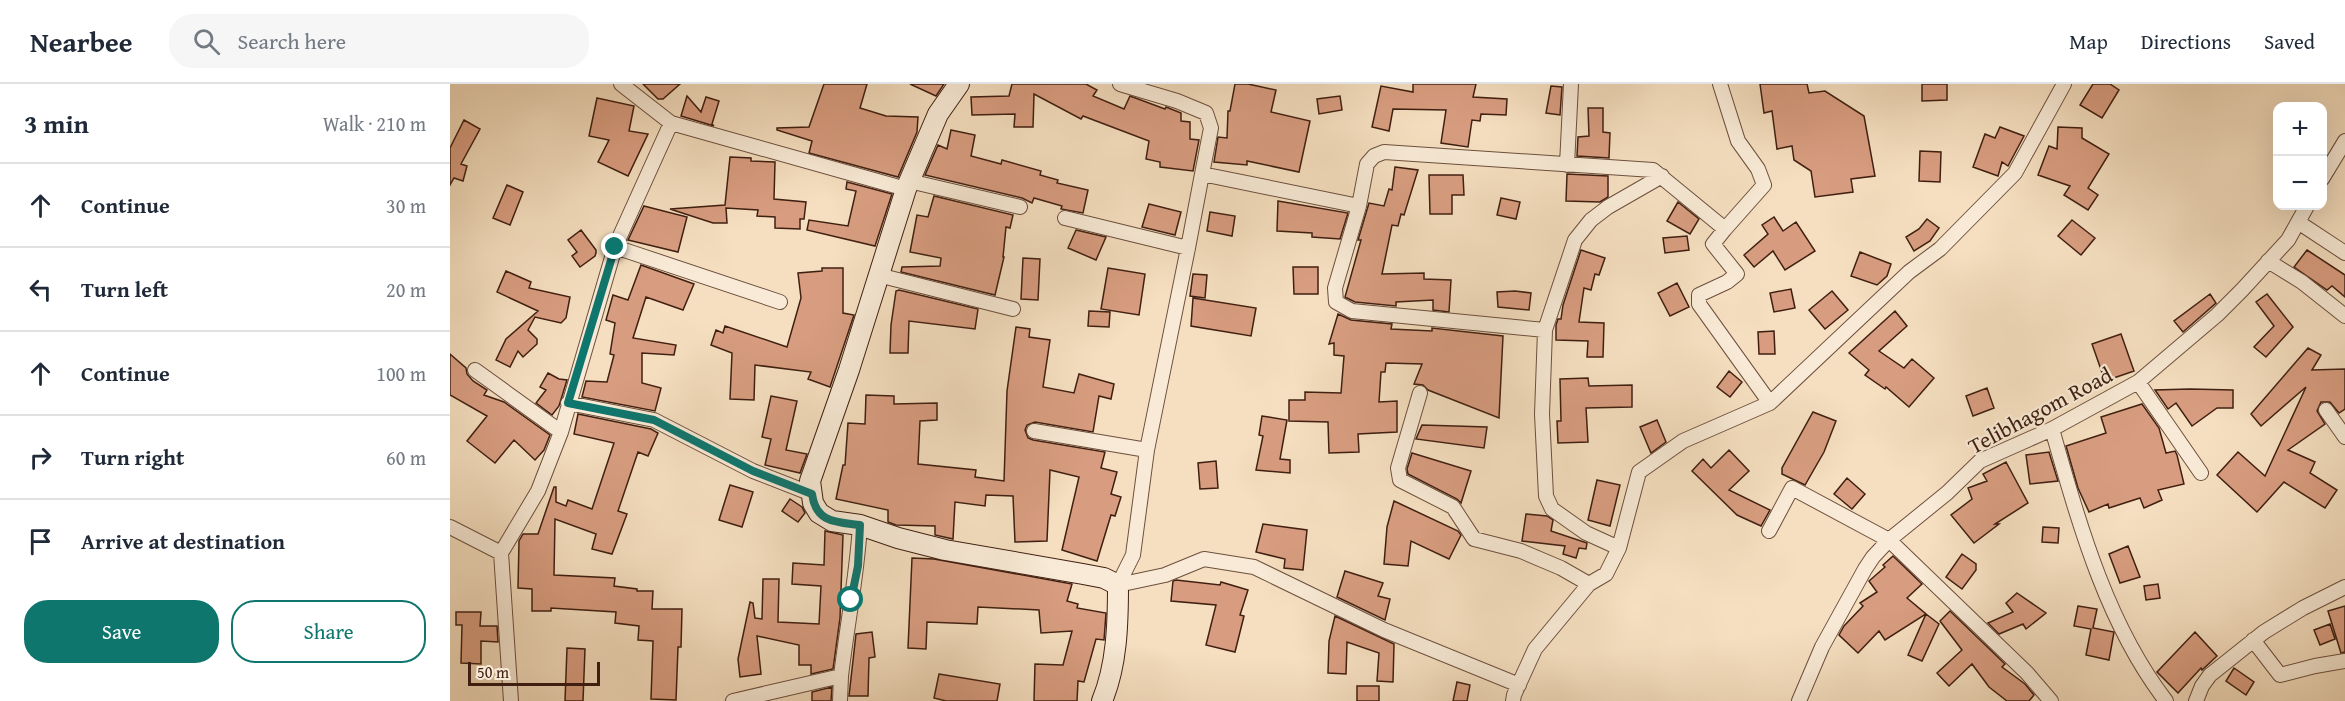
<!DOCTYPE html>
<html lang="en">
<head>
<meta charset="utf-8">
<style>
  :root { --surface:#fff; --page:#f6f6f7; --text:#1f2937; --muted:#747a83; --line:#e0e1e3; --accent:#0f766e }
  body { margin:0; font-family:"Gentium Book Plus",serif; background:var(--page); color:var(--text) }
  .controls { position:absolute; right:18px; top:18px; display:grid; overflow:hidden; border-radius:12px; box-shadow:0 6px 24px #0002 }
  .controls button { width:54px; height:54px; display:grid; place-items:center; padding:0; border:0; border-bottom:2px solid var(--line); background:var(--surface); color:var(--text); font:30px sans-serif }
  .scale { position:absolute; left:18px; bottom:15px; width:132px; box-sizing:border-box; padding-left:6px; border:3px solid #401f11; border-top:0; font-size:16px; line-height:21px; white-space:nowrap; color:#401f11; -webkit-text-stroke:4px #f8ead6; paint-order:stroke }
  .stop { position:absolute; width:18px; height:18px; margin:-14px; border:4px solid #0f766e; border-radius:50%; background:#fff }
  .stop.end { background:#0f766e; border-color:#fff; box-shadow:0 2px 6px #0008 }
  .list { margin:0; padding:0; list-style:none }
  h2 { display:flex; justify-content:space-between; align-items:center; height:78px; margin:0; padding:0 24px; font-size:26px }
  h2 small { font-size:20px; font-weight:400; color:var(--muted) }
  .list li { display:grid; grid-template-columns:39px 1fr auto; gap:18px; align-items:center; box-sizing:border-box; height:84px; padding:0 24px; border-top:2px solid var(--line) }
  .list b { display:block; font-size:22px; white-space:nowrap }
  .list em { font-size:20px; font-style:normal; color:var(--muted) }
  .actions { display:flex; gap:12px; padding:18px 24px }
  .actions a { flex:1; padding:14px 0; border:2px solid var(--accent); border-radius:24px; text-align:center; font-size:21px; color:var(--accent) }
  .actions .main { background:var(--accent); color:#fff }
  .icon { flex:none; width:33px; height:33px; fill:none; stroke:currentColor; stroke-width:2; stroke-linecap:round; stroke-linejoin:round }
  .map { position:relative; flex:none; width:1895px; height:617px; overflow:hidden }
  header { display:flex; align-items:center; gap:36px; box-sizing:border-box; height:84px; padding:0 30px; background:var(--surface); border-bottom:2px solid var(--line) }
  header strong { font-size:28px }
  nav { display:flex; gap:33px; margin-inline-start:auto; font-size:21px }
  .search { width:420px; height:54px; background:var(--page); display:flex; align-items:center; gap:15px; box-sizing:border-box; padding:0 21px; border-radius:24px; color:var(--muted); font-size:22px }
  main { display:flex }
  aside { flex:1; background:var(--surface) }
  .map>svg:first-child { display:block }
</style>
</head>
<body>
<header>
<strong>Nearbee</strong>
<div class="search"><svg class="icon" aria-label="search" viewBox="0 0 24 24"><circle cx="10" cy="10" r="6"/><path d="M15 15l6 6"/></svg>Search here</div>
<nav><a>Map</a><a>Directions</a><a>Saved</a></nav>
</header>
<main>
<aside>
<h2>3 min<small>Walk · 210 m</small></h2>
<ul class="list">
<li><svg class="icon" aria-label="ahead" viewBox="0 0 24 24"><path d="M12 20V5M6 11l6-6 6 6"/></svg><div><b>Continue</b></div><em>30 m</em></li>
<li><svg class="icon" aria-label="left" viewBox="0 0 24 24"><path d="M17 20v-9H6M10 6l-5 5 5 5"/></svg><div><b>Turn left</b></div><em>20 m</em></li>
<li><svg class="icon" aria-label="ahead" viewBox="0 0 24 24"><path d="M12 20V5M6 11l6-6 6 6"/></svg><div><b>Continue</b></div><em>100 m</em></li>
<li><svg class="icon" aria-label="right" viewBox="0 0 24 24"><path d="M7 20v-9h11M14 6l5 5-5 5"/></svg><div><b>Turn right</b></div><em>60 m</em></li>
<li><svg class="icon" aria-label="arrive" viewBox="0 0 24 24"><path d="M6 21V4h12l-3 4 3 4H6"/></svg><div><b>Arrive at destination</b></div></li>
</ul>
<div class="actions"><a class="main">Save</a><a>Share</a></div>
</aside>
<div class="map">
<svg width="1895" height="617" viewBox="0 0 1895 617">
  <rect width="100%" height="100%" fill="#f5dfc0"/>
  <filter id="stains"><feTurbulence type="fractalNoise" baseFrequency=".00333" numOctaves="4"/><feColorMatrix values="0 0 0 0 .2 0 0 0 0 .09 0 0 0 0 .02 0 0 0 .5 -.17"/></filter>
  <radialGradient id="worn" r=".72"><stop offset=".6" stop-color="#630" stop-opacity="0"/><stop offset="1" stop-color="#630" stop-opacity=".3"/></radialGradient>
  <!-- building -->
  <path fill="#d89d80" stroke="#401f11" stroke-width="1.5" d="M193 0H230L213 15H208Z
    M374 0H417L410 24 436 32 468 33 467 48 448 93 359 69 362 57 327 46V44L359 43Z
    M460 0H494L486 12Z
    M562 0H636L647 6 643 12 674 25 680 12 715 25 716 23 731 29V37L740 38V55L749 56 743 87 710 83V78L696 75 699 57 633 32 631 35 584 10 583 43H564L565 30 522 31 521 13 559 12Z
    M785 0H798L826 6 821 28 860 37 849 88 797 77V81L764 78 768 53 777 54 778 27H780Z
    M963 0H1026L1023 13 1057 15 1056 31 1031 30 1030 37 1022 36 1018 63 991 59 996 26 943 25 939 47 922 43 931 2 963 8Z
    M1310 0H1357L1359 9 1375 7 1414 32 1425 92 1401 95 1403 108 1365 113 1361 87 1344 76 1342 62 1327 65 1322 27 1314 29Z
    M1472 0H1497V16L1472 17Z
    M1643 0H1660L1669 6 1652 34 1630 21Z
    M1101 2 1112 3 1110 31 1096 29Z
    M237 12 251 28 256 13 269 17 262 40 264 42 231 32Z
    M890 12 892 26 869 30 867 15Z
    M147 14 184 22 179 47 198 50 178 92 148 78 159 56 139 52Z
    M1138 24H1153V48L1160 49 1159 74 1127 72 1128 53 1139 52Z
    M14 36 30 45 11 80 17 82 13 97 4 94 0 101V64Z
    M1550 43 1574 52 1558 82 1552 78 1548 92 1523 83 1535 50 1545 54Z
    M1608 43 1632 44V54L1659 70 1638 104 1648 111 1638 126 1614 111 1620 102 1588 91 1599 62 1607 65Z
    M501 46 525 51 521 72 551 80 552 76 591 87 590 91 608 96 607 99 638 106 633 129 611 125 612 122 584 114 582 119 572 114 475 91 488 61 497 65Z
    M1470 67 1491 68 1490 98 1469 97Z
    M280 73 301 74V77L325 78 324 115 356 118 354 135H350V145L325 144V133L307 132 308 126 276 124 277 139H263L220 125 275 121Z
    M945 83 968 86 954 131 951 130 948 142 942 141 932 190 974 189V195L1001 196 999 228 983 226V216L946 218V222L905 218 895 213 911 156H908L919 119 934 122 939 105 942 106Z
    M1117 90 1158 92V113L1150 118 1116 117Z
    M979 91H1013L1014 111H1002V130H980Z
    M397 98 442 110 425 162 357 146 359 136 398 142 406 107 396 105Z
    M57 101 73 108 60 141 43 134Z
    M484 112 563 131 560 144 556 143 553 173H554L545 211 451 188 452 183 490 182 491 174 460 168 467 131 478 133Z
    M1051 114 1070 118 1066 135 1047 131Z
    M828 117 898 129 890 155 862 153V149L827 147Z
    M1228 118 1249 135 1240 150 1217 137Z
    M699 120 731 128 725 151 692 143Z
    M194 122 237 133 228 168 178 156Z
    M760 128 785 132 782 152 757 147Z
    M1324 133 1333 147 1346 138 1365 167 1335 186 1323 167 1304 183 1294 171 1318 150 1312 141Z
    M1477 135 1489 144 1480 157 1464 167 1456 153 1469 145Z
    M1622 136 1645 154 1631 171 1608 152Z
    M131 146 146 166V169L145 172 130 183 122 172 127 168 118 156Z
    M626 146 656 153 646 176 618 164Z
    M1237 152 1239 166 1215 169 1213 154Z
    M1131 166 1155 174 1149 191 1145 190 1141 206 1134 204 1129 238 1154 239 1153 273H1137L1138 257 1106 256V241L1108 235H1111L1113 221Z
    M1857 166 1895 191V213L1882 202 1877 206 1844 183Z
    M1410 168 1441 180 1437 192 1427 201 1401 192Z
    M573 174 590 175 588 216 571 215Z
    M191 181 244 200 233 226 196 213 183 254 226 261 224 271 192 269V299L211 304 205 327 132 313 136 297 157 298 164 271 160 270 165 239 156 236 163 211 178 216Z
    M843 183H868V210H844Z
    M372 184H393V229L404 231 380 303 358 295 361 288 305 281 304 316 280 315 282 269 261 261 266 246 273 249 275 242 337 263 351 214 348 189 372 187Z
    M658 184 695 190 689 231 651 225Z
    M56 187 81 198 79 204 120 213 116 234 111 239 85 233 78 246 87 255V260L73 273 68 267 60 283 46 276 56 255 88 227 47 208Z
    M743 190 757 191 755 214 740 212Z
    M1227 199 1239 223 1220 232 1208 209Z
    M1341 205 1345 224 1324 228 1320 209Z
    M449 206 528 225 525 245 459 237 458 269H440L441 241 446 207Z
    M1065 207 1081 209 1079 226 1048 223 1047 208Z
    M1382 207 1398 226 1375 245 1359 226Z
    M1760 210 1766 219 1733 248 1724 237Z
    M1817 210 1843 243 1816 273 1804 263 1824 242 1806 218Z
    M743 214 806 224 801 252 741 242Z
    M639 227 660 228 659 243 638 242Z
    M1445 227 1457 242 1429 267 1454 284 1462 275 1484 294 1459 323 1436 303 1435 305 1415 291 1419 286 1399 269Z
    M888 230 901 236 942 240 941 245 982 247V244L1053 252 1049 334 978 306 973 301 964 300 972 280 936 279 935 288H931L929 318 947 317V348L908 350 909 368 879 369 878 338 839 337V316H855V308L891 309 894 272 884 271V259L879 260Z
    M566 243 580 245 579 253 600 256 593 303 624 309 629 290 664 300 661 315 649 312 643 348 585 338 577 341 575 346 578 354 583 356 655 368 651 384 667 388 661 410 671 413 665 432 661 431 647 477 612 466 629 393 600 386 597 457 565 458 563 412 536 411 535 422 505 418 503 455 485 451V442L446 441 438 438V426L386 415 393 381H395L398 339 415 340 416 311 444 312V320L487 319V336L470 337 468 380 526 386 525 393 554 397 557 307Z
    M1324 247 1325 270H1309L1308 248Z
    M1671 250 1684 287 1655 297 1642 260Z
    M1858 264 1871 271 1862 286 1895 285V325L1889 329 1880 318H1871L1867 327 1875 340 1838 366 1865 378 1860 389 1887 406 1875 424 1834 398 1807 428 1767 391 1788 368 1815 392 1856 303 1811 342 1801 330Z
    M0 270 16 284 17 290 23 297 37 306 34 311 54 318 100 351 94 366 85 376 64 356 45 379 17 357 37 332 0 311Z
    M1279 287 1292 298 1280 313 1267 303Z
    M98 289 109 295 117 296 109 322 102 331 86 319 96 306 90 303Z
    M1138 294 1139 302 1182 301V323L1136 324 1138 358 1108 359 1107 337H1111L1110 295Z
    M1537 304 1544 324 1523 332 1516 312Z
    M1740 305 1783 306V324H1767L1742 342 1726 319 1718 325 1705 306Z
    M321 312 347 317 336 366 357 370 350 389 315 381 321 355 312 353Z
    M1692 320 1709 344 1716 369 1725 367 1727 371 1734 400 1708 406 1712 416 1694 424 1690 414 1659 424 1658 420 1639 428 1628 404 1616 362 1656 349 1651 333Z
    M1363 328 1386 337 1374 368 1355 401 1332 390V384Z
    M128 330 201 345 208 349 198 372 188 368 168 427 177 430 162 470 142 465 146 450 105 435 104 491 165 494 164 502 187 505V507H203L202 525H232L231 563H228L226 616 201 615 203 557 188 556 189 542 165 539 166 528 101 524V527H82V505L68 504 69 457 73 450H88L104 403H106V418L116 422 118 416 142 425 164 359 124 350Z
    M812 332 837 336 830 375 840 376V389L806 386 813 352 809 351Z
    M1207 336 1216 358 1201 369 1190 343Z
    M972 341 1037 343 1034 364 966 355Z
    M1279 366 1299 387 1279 406 1320 426 1311 442 1287 431 1242 387 1253 375 1261 384Z
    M1599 368 1608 397 1580 400 1576 371Z
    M962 369 1021 387 1011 419 1007 415 958 390 957 385Z
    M766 377 768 404 750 405 748 379Z
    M1556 378 1578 419 1545 440H1549L1524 459 1501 431 1522 415 1518 404 1537 397 1533 390Z
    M1397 394 1415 410 1402 425 1384 410Z
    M1147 396 1170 401 1160 442 1138 436Z
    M280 401 303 408 292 443 269 436Z
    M340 415 352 423 355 429 348 438 332 427Z
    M944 417 1008 447 1011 451 999 475 961 457 958 482 934 480 937 443Z
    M1076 430 1097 432 1103 436 1101 447 1137 459 1136 465 1129 464 1126 474 1113 470 1115 462 1072 457Z
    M813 440 857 446 853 486 834 484 835 475 806 468Z
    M1593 443 1609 444 1608 459 1592 458Z
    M375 447 393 451 390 534 383 585 361 590V581H349V561L307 552 311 590 290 593 288 575 300 518 303 519 305 534 312 535 313 495H329L328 538 369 540 371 502 342 500 343 479 374 481Z
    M1678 462 1690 493 1670 499 1659 470Z
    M1512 470 1526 480V486L1512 505 1496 493Z
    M1443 472 1472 500 1457 514 1476 530 1435 556 1429 547 1408 569 1389 551 1394 542 1413 522 1410 519 1427 508 1419 497 1435 483 1433 481Z
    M462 474 484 475 622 500 617 517 628 520 627 524 656 529 654 556 646 555 634 598 628 597 627 617H584L585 580 613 581 622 547 591 549 589 526 528 523 527 540 477 538 476 565 458 564Z
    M895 487 933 499 928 512 940 515 935 536 887 513Z
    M726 496 770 501 771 498 798 506 790 531 794 532 785 568 756 561 766 521 721 517 723 497Z
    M1708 500 1710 514 1696 516 1694 502Z
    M1567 509 1596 529 1576 545 1573 540 1549 550 1538 539 1563 528 1556 519Z
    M1628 522 1647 525 1643 544 1664 548 1659 576 1636 571 1641 545 1624 542Z
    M1895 522V568L1891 569 1878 527Z
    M1500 527 1555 580 1552 583 1575 600 1584 611 1579 617H1557L1539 603 1522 580 1499 602 1487 589 1512 566 1490 537Z
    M6 528H31L30 542H47L48 558 31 557V580L11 579 12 541H6Z
    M1476 530 1489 540 1472 577 1458 571Z
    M885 532 944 560 943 598 927 597 929 569 897 558 896 590 878 589 879 557Z
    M1880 540 1885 555 1870 561 1864 546Z
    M422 548 425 573 419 574 418 612H399L406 550Z
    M1745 548 1767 572 1752 586 1751 584 1728 609 1707 588Z
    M117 564 135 565 133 617H115Z
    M1784 584 1804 598 1796 611 1776 597Z
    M489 590 550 600 547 617H496L484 614Z
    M1007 598 1020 601 1017 617H1003Z
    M907 602H929V617H907Z
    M382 603 381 617H362V608Z"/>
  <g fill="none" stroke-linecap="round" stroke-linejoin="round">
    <defs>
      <path id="street" d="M171 0 221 39
        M670 0 727 17 756 29 761 44 752 90 909 122
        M1117 81 1121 0
        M1872 95 1895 57
        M459 97 570 123
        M615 134 738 164 752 90
        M1848 138 1895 169
        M1275 145 1263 160 1287 190 1277 198 1249 211V220L1320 319
        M165 163 330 218
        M1818 177 1852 198 1895 232
        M428 191 563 225
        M1095 246 902 227 886 218 885 204 909 122 917 80 924 72 934 68 1203 86 1275 145 1314 101 1308 85 1288 57 1270 0
        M25 286 111 348
        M1688 298 1751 389
        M970 309 948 384 950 396 1003 423 1024 455 1071 467 1111 484 1139 500
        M118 319 204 336 303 387 362 410
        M1876 326 1895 353
        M1602 345C1629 439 1656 539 1716 617
        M584 347 697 366
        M0 443 51 469 88 407 111 348 165 163 221 39 456 105
        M1319 447 1342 404 1439 456 1577 589 1601 617
        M1169 464 1136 449 1102 425 1096 412 1092 330 1095 246 1125 156 1141 136 1158 123 1212 92
        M51 469 61 617
        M668 501 715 491 754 475 804 483 934 546 1069 601
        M668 501 683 471 697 366 738 164
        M1803 556 1830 591 1865 582 1895 577
        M283 617 391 592C397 541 407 492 410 441
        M390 617 391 592
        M1063 617 1064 611 1085 565 1139 500 1156 490 1169 464 1189 388 1233 357 1320 319 1459 188 1490 165 1565 89 1614 0
        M1349 617 1372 563 1415 485 1423 473 1439 456 1497 409 1530 377 1602 345 1688 298 1767 231 1792 206 1838 156 1857 122
        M1746 617 1752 602 1760 591 1814 548 1853 524 1895 503"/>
      <path id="secondary" d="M509 0 488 30 456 105 399 286 360 397 363 419 369 429 382 437 410 441 448 454 495 466 633 490 654 494 668 501C668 540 667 581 652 617"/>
    </defs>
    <!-- street casing -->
    <use href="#street" stroke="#6d4f3d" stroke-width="16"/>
    <!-- secondary casing -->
    <use href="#secondary" stroke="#401f11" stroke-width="22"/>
    <!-- street -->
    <use href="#street" stroke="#f8ead6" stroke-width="14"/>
    <!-- secondary -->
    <use href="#secondary" stroke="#f8ead6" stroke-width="20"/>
  </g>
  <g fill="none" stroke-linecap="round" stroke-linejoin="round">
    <!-- route -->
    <path stroke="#0f766e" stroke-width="8" d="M165 163 118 319 204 336 303 387 362 410C366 439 386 438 410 441L408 482 401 516"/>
  </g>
  <g text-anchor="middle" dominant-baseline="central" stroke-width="4.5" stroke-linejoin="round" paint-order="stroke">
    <!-- street labels -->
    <g font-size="22" fill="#401f11" stroke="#f8ead6">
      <text transform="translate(1590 326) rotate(-28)">Telibhagom Road</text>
    </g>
  </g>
  <rect width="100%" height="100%" filter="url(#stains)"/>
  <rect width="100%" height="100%" fill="url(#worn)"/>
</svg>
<div class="controls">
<button>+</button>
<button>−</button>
</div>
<div class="scale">50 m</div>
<div class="stop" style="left:401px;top:516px"></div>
<div class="stop end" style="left:165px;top:163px"></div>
</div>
</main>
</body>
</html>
